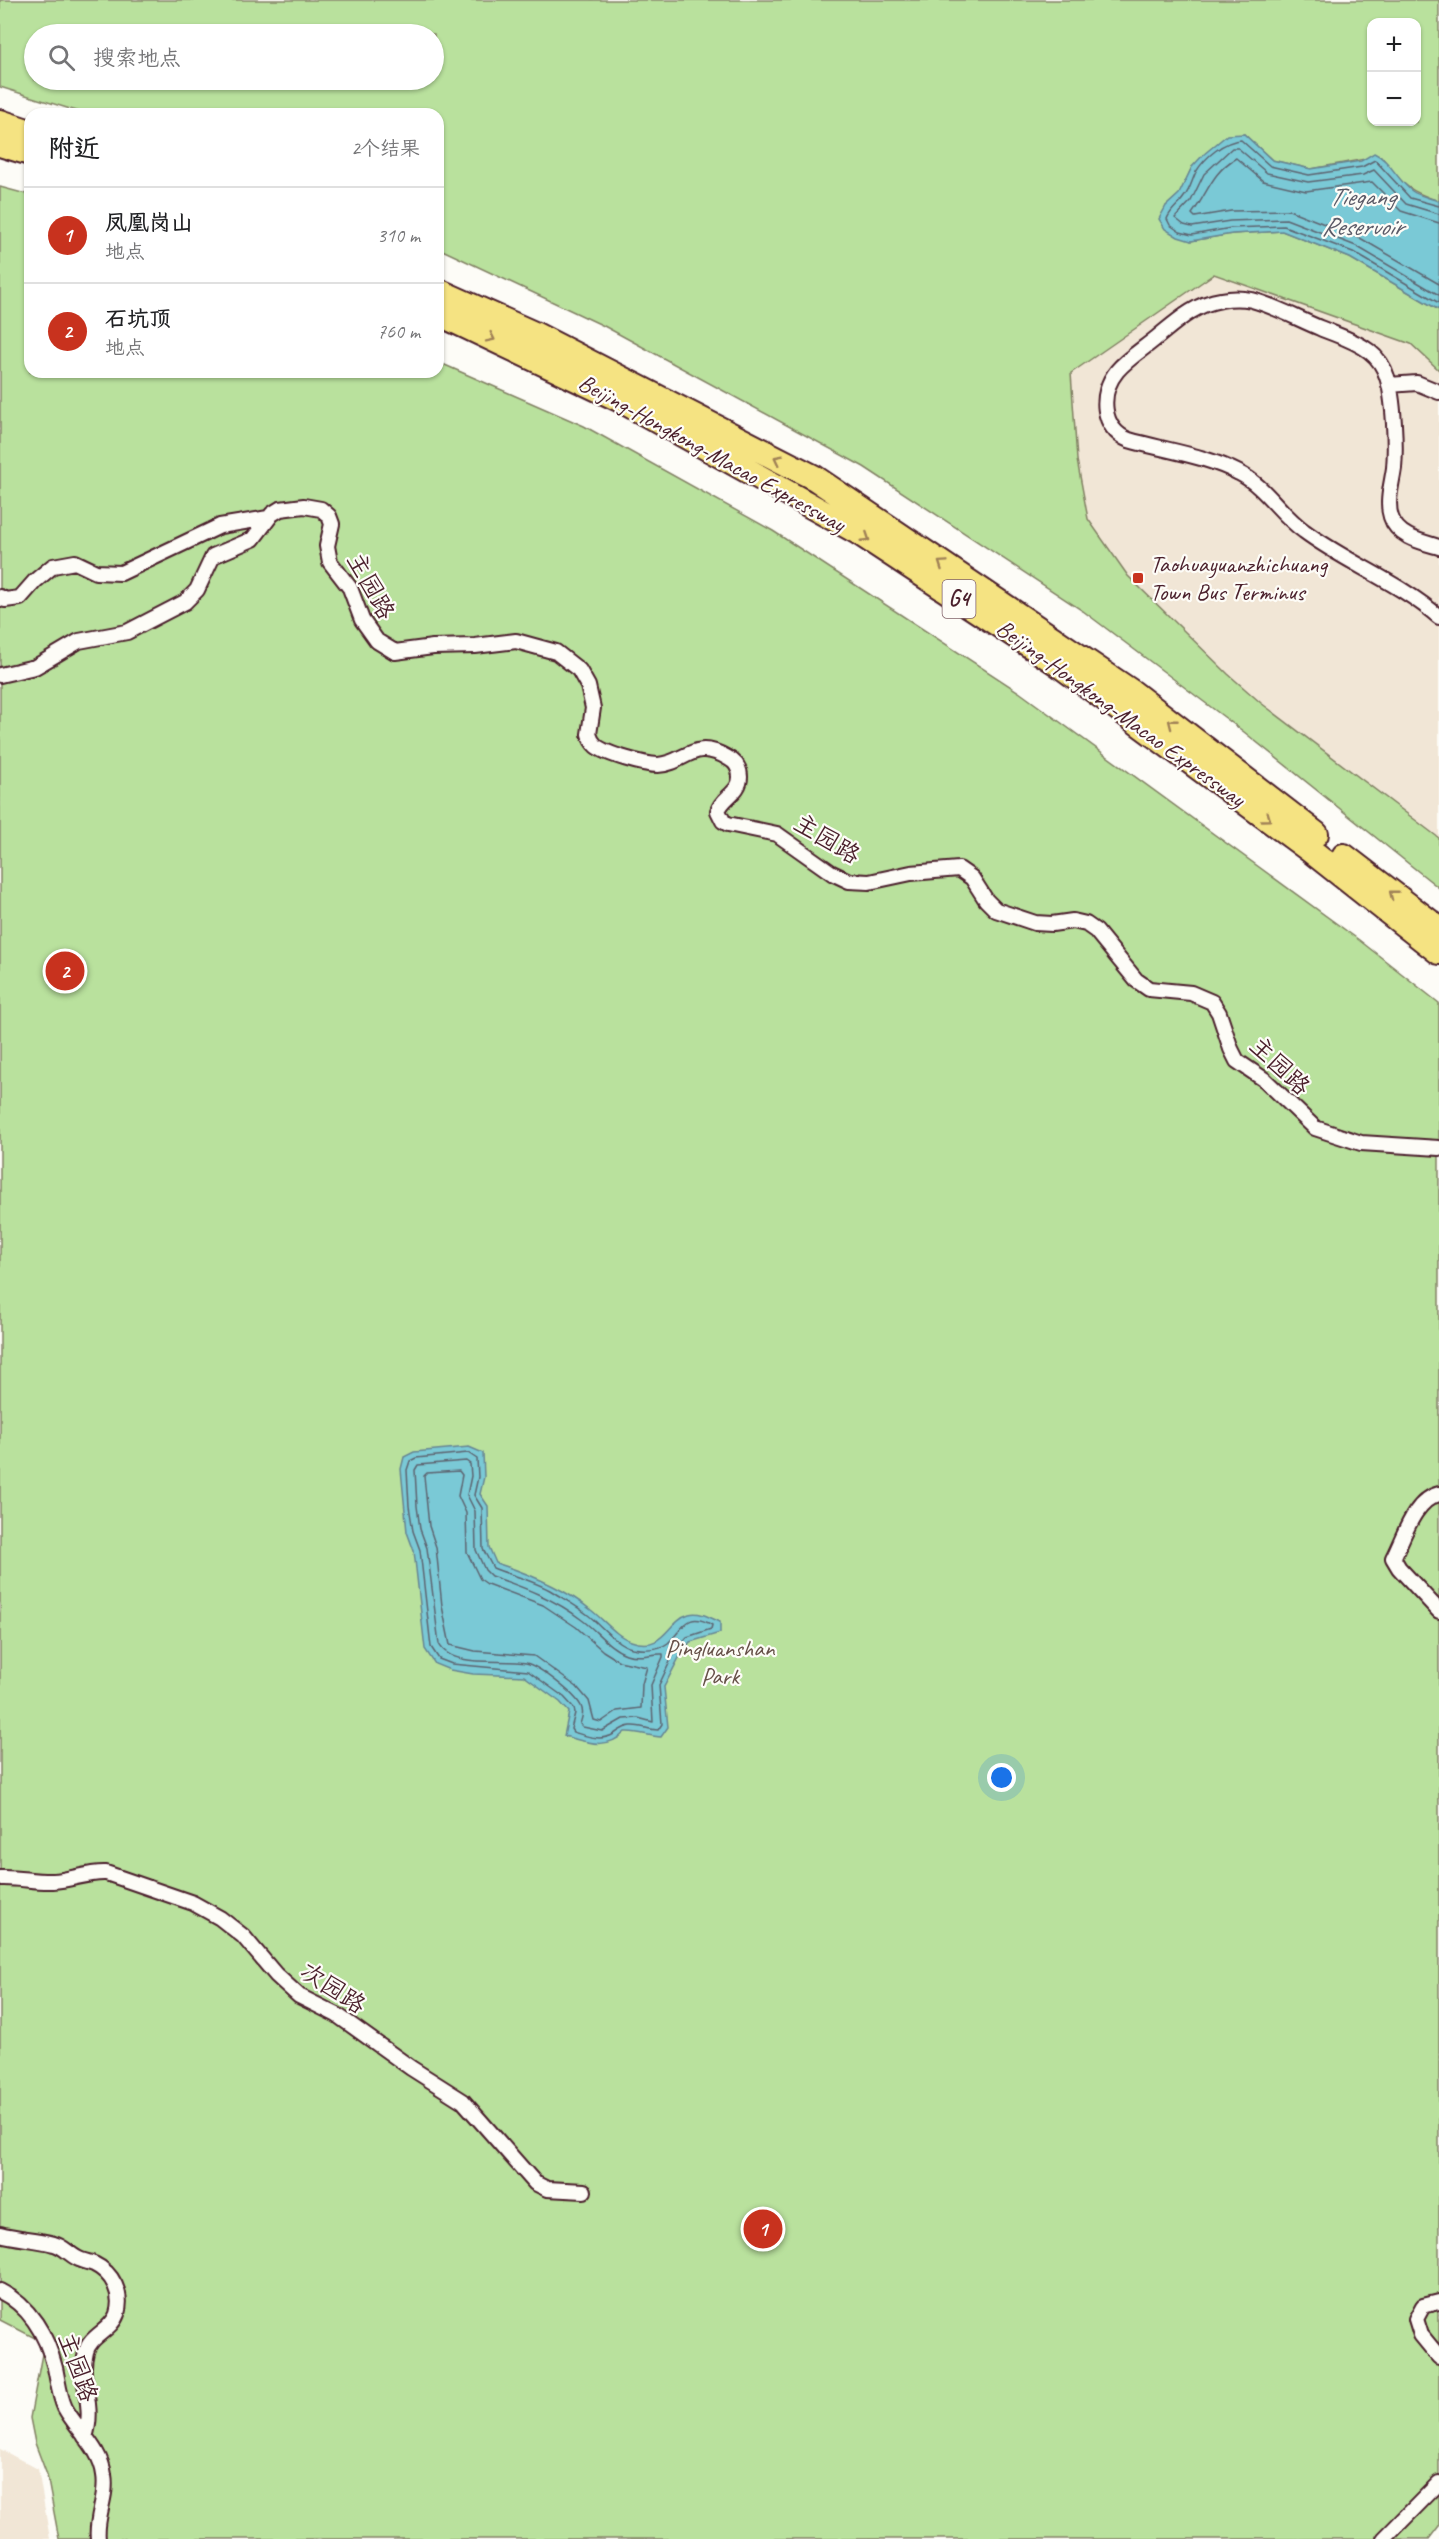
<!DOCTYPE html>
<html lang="zh">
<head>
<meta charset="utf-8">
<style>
  :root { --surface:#fff; --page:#f2f2f2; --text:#202124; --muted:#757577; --line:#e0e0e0; --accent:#c8321e }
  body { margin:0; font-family:Caveat,"LXGW WenKai TC",sans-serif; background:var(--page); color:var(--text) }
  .controls { position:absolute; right:18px; top:18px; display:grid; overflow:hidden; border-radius:12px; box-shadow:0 2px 4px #0004 }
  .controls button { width:54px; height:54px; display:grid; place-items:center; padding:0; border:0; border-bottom:2px solid var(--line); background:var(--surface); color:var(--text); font:30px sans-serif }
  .you { position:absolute; left:1002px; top:1778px; width:21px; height:21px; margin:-15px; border:4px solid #fff; border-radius:50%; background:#1a73e8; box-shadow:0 0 0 9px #1a73e833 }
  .badge { display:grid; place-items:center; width:39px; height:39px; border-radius:50%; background:var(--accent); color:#fff; font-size:20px; font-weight:700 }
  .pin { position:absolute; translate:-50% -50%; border:3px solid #fff; box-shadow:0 2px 6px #0006 }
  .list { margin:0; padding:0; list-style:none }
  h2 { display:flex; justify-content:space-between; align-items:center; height:78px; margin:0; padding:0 24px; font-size:26px }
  h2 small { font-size:20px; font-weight:400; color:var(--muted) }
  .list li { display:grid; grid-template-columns:39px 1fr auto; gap:18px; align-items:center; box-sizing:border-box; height:96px; padding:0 24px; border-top:2px solid var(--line) }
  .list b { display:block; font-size:22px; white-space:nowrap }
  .list p { margin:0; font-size:20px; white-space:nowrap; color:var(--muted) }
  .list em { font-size:20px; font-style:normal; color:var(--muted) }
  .icon { flex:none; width:33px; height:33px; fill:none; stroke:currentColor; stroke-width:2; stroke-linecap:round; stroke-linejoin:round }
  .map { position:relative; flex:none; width:1439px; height:2539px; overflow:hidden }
  .search { position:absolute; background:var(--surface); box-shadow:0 2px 4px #0004; left:24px; top:24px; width:420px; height:66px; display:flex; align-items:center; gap:15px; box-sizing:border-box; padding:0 21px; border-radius:33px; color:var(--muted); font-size:22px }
  .panel { position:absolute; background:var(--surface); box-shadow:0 2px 4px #0004; left:24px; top:108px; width:420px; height:270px; border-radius:18px }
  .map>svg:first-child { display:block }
</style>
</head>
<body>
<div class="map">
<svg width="1439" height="2539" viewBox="0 0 1439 2539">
  <rect width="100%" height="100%" fill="#fdfcf7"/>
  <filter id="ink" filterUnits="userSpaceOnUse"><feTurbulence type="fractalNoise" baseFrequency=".0167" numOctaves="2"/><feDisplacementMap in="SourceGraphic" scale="12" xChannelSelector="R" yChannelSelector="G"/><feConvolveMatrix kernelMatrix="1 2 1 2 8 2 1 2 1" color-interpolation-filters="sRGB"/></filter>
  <g filter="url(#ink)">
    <!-- built -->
    <path fill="#f1e6d6" d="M1214 274 1412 344 1439 370V838L1261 703 1228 674 1128 576 1088 519 1077 460 1071 372Z
      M0 2449 38 2469 50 2539H0Z"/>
    <!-- green -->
    <path fill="#b9e19d" stroke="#828064" stroke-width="1.5" fill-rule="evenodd" d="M0 0H1439V201C1405 190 1403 184 1381 156L1311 169 1272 160 1244 134 1192 167 1180 194 1166 206 1191 241 1232 234 1282 231 1350 258 1439 310V370L1411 344 1214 274 1071 373 1077 460 1088 519 1128 576 1228 674 1261 703 1439 838V888L1244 732 1083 611 864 467 604 326 438 248V114H86L0 87ZM1372 22H1416V122H1372ZM34 34H434V80H34Z
      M0 187 30 195V372H438V362L584 426 773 531 1019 692 1359 940 1439 1003V2526L1429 2539H59L47 2475 35 2443 30 2418 42 2354 37 2339 0 2320Z"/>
    <!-- water -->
    <path fill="#7ac9d6" stroke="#678592" stroke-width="1.5" d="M1244 134 1272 160 1311 169 1361 161 1374 153C1390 160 1397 180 1412 191 1419 196 1430 198 1439 201V310L1350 258 1282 231 1232 234 1191 241 1178 237 1165 229 1159 219 1166 206 1179 194 1192 167 1203 155 1227 135Z
      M469 1447 483 1453 484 1477 480 1494 488 1506 489 1547 496 1563C530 1574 564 1588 591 1610 604 1620 616 1636 631 1641 665 1653 667 1620 689 1614 700 1611 711 1618 720 1622V1633L690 1642 681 1654 664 1687 668 1727 661 1737C648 1736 638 1731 625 1732 607 1751 586 1742 564 1736L569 1712 560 1702 524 1676 473 1674 450 1670 435 1664 425 1649 414 1551 407 1532 401 1469 404 1457 414 1452Z"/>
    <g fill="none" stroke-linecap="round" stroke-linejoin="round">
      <!-- shore -->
      <path stroke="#5d636f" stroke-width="1.5" d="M1439 206 1410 198 1375 160 1362 167 1309 175 1270 166 1241 140C1224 141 1205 157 1196 172 1192 180 1190 190 1184 197 1179 205 1171 209 1167 219L1170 225 1180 232 1192 235 1231 228 1284 226 1353 252 1439 303
        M1439 214 1406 204 1374 170 1363 175 1308 182 1267 173 1238 148H1232L1204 174 1191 201 1175 218 1184 225 1192 227 1230 221 1286 219 1356 246 1439 295
        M1439 223 1401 211 1372 182 1306 191 1263 181 1236 158C1211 173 1208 193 1192 214L1195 217 1231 211 1289 210 1360 238 1439 284
        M468 1453 477 1459 478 1477 474 1495 482 1508 483 1549 493 1568C513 1576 535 1581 553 1592 564 1599 577 1606 588 1615 601 1625 615 1644 632 1648 642 1650 659 1650 668 1643 684 1629 686 1610 712 1625L711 1629 687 1637 675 1651 659 1685 662 1724 658 1730C648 1730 640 1725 631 1726 622 1727 621 1730 614 1734 601 1742 587 1736 573 1732L571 1729 575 1713 574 1708 564 1697 528 1671 452 1664 439 1659 431 1647 420 1550 413 1531 409 1506 407 1470 410 1461 416 1458Z
        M466 1461 470 1464 471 1476 467 1495 475 1511 476 1550 485 1570 491 1576C523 1587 555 1599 582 1620 597 1631 609 1648 626 1654 639 1659 651 1653 663 1654V1657L651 1685 653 1722 638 1718 623 1719 602 1731 583 1727 580 1724C582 1718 584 1712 581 1706 575 1694 539 1666 526 1663 502 1658 452 1669 439 1644L427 1548 420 1529 417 1506 415 1470 418 1465Z
        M459 1471 462 1475 458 1496 466 1513 467 1552 480 1579 487 1584 543 1605 576 1627 603 1651 619 1661 647 1667 642 1684 641 1708 617 1711 601 1722 594 1720 589 1701 577 1687 534 1656 475 1651 450 1645 442 1606 436 1547 429 1526 424 1476 427 1473Z"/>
      <defs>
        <path id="minor" d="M1389 385 1417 383 1439 392
          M1439 547C1422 542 1397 537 1391 517 1386 502 1392 483 1394 468 1396 446 1394 398 1387 377 1384 367 1378 358 1369 351 1355 340 1336 335 1320 328 1298 319 1275 306 1252 300 1242 298 1231 298 1221 300 1194 304 1175 323 1155 339 1143 349 1127 359 1117 371 1099 393 1101 429 1129 440 1164 450 1208 456 1239 473 1265 486 1280 514 1304 531 1347 563 1399 582 1439 617
          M0 597 5 600 20 598 35 581 53 566 75 562 96 572 121 573 220 526 268 518
          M0 675 35 667 79 641 127 632 185 602 197 590 213 556 253 539 272 514 280 509 304 506 321 509 329 516 332 524 327 546 330 562 350 588 362 620 377 641 395 652 433 647 475 646 516 641 556 652 579 670 588 686 593 708 589 734C590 738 592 742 596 746 606 754 645 765 658 765 685 764 693 737 728 758 736 762 740 769 740 777 740 793 722 797 718 811L723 821 728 824 777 834 832 873 849 881 869 882 911 873 959 869 972 878 986 900 996 910 1035 923 1052 924 1073 921 1086 924 1096 931 1136 980 1149 989 1191 993 1212 1002 1219 1013 1231 1049 1237 1061 1265 1080 1315 1128 1361 1143 1439 1148
          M1439 1494C1414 1500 1404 1537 1393 1558L1399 1568 1439 1611
          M0 1878C18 1877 35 1882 53 1881 71 1880 88 1872 106 1873L193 1903 220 1918 243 1936 276 1975 299 1996 337 2015 411 2068 463 2101 535 2183 547 2189 584 2191
          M0 2234C18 2239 37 2239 54 2244 63 2246 69 2254 77 2258 82 2261 89 2262 94 2264 113 2273 123 2294 117 2314 111 2331 90 2335 86 2352 78 2382 96 2405 85 2437
          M0 2291C30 2306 47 2336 55 2368 58 2381 59 2395 65 2408 77 2430 101 2449 104 2475 108 2496 95 2517 98 2539
          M1439 2302 1423 2306 1416 2319 1421 2335 1439 2357
          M1384 2539 1439 2483"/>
        <path id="motorway" d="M0 122 30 132
          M0 144 30 153
          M438 291 534 334 815 478 1133 693 1316 834
          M438 313 621 400 858 532 1057 663 1310 850 1439 952
          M1344 856 1439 929"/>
      </defs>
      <!-- minor casing -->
      <use href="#minor" stroke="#4a1f2b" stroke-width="18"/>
      <!-- motorway casing -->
      <use href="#motorway" stroke="#4a1f2b" stroke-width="28"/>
      <!-- minor -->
      <use href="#minor" stroke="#fdfcf7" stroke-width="14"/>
      <!-- motorway -->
      <use href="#motorway" stroke="#f5e382" stroke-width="24"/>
    </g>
    <!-- one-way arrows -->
    <defs><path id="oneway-chevron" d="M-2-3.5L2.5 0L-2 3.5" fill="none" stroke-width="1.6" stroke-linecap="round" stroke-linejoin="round" transform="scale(1.5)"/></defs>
    <g stroke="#a08156">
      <use href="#oneway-chevron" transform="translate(491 338) rotate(26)"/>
      <use href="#oneway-chevron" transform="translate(778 459) rotate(-153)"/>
      <use href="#oneway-chevron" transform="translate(866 538) rotate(33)"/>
      <use href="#oneway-chevron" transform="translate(942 564) rotate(-146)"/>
      <use href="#oneway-chevron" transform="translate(1172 723) rotate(-142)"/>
      <use href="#oneway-chevron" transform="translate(1267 818) rotate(36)"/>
      <use href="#oneway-chevron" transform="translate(1393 894) rotate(-142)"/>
    </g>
  </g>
  <!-- markers -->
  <rect fill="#c8321e" stroke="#fdfcf7" stroke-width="2" x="1132" y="572" width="12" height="12" rx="3"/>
  <g text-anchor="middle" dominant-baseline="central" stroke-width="4.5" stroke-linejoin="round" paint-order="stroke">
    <!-- shield labels -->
    <rect fill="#fdfcf7" stroke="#806168" stroke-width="1.5" x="942.5" y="580" width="33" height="38" rx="4.5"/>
    <g font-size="22" font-weight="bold" fill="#4a1f2b">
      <text x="959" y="599">G4</text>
    </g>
    <!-- street labels -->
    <g font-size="24" fill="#4a1f2b" stroke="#fdfcf7">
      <text transform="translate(712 453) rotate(29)">Beijing-Hongkong-Macao Expressway</text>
      <text transform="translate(371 586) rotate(61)">主园路</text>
      <text transform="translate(1121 713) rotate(36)">Beijing-Hongkong-Macao Expressway</text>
      <text transform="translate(827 839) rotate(31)">主园路</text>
      <text transform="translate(1280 1066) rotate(43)">主园路</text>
      <text transform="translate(333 1988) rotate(33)">次园路</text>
      <text transform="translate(78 2367) rotate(70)">主园路</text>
    </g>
    <!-- poi labels -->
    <g font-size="24" fill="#4a1f2b" stroke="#fdfcf7" text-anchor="start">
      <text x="1150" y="564">Taohuayuanzhichuang<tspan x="1150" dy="28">Town Bus Terminus</tspan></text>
    </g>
    <!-- park labels -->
    <g font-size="24" fill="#665048" stroke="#fdfcf7">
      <text x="720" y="1648">Pingluanshan<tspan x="720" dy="28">Park</tspan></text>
    </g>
    <!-- water labels -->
    <g font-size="26" font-style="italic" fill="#5b5a67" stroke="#fdfcf7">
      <text x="1362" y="196">Tiegang<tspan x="1362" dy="30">Reservoir</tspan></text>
    </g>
  </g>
</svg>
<div class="controls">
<button>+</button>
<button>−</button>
</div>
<div class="you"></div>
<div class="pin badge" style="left:763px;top:2229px">1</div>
<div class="pin badge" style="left:65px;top:971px">2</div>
<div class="search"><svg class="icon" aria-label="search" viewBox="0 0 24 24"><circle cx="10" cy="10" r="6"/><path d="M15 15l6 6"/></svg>搜索地点</div>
<section class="panel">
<h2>附近<small>2个结果</small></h2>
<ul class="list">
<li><span class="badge">1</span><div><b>凤凰岗山</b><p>地点</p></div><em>310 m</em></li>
<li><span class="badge">2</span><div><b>石坑顶</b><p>地点</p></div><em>760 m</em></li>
</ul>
</section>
</div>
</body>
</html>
